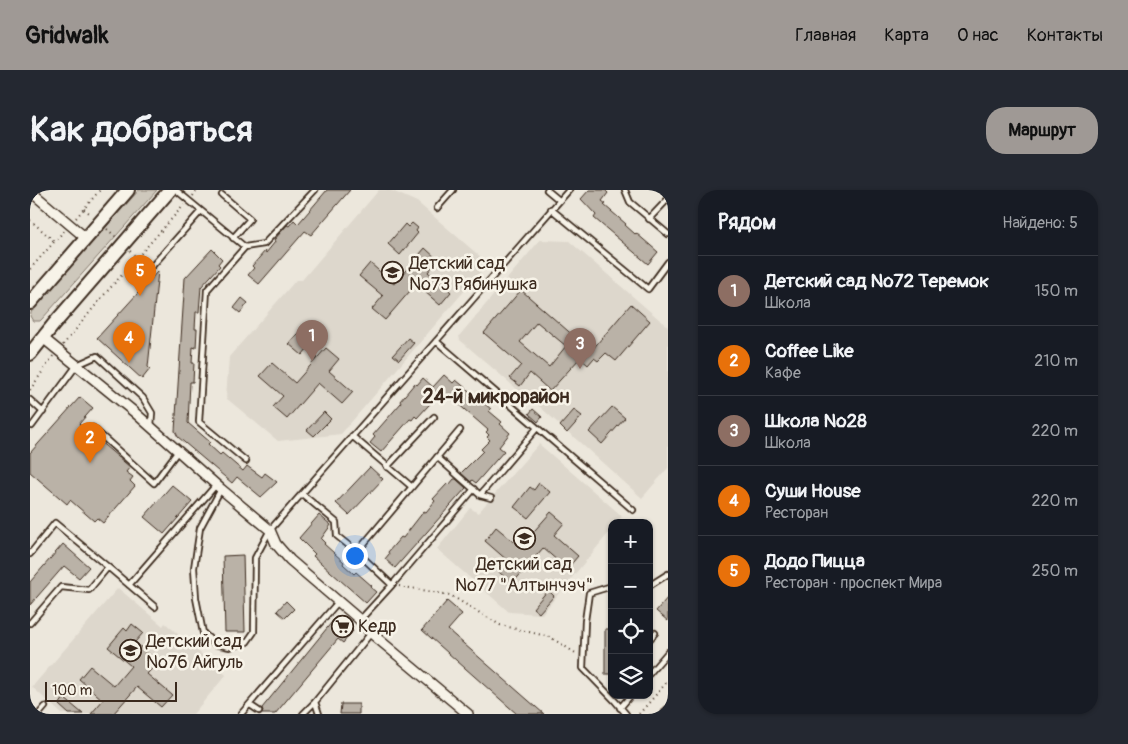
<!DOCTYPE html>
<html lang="ru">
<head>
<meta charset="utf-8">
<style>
  :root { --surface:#171b24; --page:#242831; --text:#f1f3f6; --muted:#9ea1a6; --line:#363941; --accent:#9f9995 }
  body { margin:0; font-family:Pangolin,sans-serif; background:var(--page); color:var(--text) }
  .controls { position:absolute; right:15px; bottom:15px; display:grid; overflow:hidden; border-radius:10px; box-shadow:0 1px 4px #0004 }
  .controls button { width:45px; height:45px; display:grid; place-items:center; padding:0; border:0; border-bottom:1px solid var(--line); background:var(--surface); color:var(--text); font:25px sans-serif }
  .scale { position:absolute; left:15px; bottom:12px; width:132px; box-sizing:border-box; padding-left:5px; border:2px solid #3b2a1e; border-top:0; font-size:14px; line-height:18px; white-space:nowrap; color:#3b2a1e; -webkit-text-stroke:4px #f7f3e8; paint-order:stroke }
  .you { position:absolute; left:324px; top:365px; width:18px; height:18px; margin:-12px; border:4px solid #fff; border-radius:50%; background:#1a73e8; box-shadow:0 0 0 8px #1a73e833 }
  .badge { display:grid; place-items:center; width:32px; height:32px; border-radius:50%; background:var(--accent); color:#fff; font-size:16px; font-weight:700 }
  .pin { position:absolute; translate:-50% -41px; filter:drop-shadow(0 1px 2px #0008) }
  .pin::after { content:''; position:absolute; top:26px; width:18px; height:15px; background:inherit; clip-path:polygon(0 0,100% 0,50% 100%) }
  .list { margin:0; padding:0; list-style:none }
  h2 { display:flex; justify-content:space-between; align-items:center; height:65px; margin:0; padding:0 20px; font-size:21px }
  h2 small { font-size:16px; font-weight:400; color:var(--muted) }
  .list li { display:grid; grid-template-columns:32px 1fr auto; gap:15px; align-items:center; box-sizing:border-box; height:70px; padding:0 20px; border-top:1px solid var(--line) }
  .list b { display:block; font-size:19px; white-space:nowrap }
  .list p { margin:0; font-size:16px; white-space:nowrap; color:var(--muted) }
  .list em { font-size:16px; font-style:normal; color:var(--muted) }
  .icon { flex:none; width:28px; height:28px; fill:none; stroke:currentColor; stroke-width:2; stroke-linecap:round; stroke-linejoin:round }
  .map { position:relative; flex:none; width:638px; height:524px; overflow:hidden; border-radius:20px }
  header { display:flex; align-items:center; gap:30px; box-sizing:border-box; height:70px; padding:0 25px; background:var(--accent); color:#111 }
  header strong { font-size:24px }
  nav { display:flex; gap:28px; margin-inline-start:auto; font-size:18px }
  .intro { display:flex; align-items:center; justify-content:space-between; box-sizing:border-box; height:120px; padding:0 30px }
  h1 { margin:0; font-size:35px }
  .button { padding:12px 22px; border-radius:20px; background:var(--accent); color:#111; font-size:18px; font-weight:700 }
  main { display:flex; gap:30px; padding:0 30px }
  aside { flex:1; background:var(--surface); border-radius:20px; box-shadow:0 1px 4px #0004 }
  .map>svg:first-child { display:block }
</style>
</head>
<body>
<header>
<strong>Gridwalk</strong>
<nav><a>Главная</a><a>Карта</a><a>О нас</a><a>Контакты</a></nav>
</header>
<div class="intro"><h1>Как добраться</h1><a class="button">Маршрут</a></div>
<main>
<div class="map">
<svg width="638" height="524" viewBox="0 0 638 524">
  <rect width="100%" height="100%" fill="#ece7dc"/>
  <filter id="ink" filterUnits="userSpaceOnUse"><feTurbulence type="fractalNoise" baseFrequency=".02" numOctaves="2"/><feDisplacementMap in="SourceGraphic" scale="10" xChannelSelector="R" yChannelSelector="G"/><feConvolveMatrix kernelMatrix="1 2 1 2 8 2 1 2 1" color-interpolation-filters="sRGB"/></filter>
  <g filter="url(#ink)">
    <!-- built -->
    <path fill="#ddd7cc" d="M349 0H360L387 12 453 69 456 73 455 77 311 244 248 251 196 208 199 167 266 90H272Z
      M510 50 539 51 638 137V278L612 308 500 208 496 207 430 150 429 146Z
      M509 254 592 326 587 333H582V339L512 424 479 422 407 359 440 318 448 323Z
      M88 398 133 436 135 433 196 485 163 524H32L2 497Z"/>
    <!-- green -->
    <path fill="#cec8bc" stroke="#84796d" d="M109 0H127L12 129 10 131H3L0 126 2 120Z"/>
    <!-- building -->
    <path fill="#bab2a7" stroke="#3b2a1e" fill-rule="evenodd" d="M297 0H320L281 45 275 41 229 94 218 85 224 78 222 76 235 61 236 63 245 52 244 50 257 35 259 36 264 30 268 34Z
      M559 0H575L578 3 572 11 576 14 574 15 596 34 595 35 605 44 606 43 628 62 618 74 564 28 566 25 551 9Z
      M382 33 388 38 386 41 388 43 370 65 358 54 375 34 378 37Z
      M395 58 408 70 398 82 421 102 410 115 386 94 355 130 342 119 353 106 329 86 340 73 364 94Z
      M182 59 192 69 188 74 190 76 171 97 169 122H166L165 139H167L166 158 163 157 162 173H164L163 192H160L158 233 180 252 178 254 190 265 192 263 213 281 217 276 232 287 235 283 247 292 231 307 207 287 202 293 148 247 145 241 155 88Z
      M128 81 118 177 120 179 112 189 67 148Z
      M491 100 561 161 601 114 620 131 586 171 576 163 568 171 564 168 558 175 550 168 520 201 500 183 490 196 480 188 491 175 454 143ZM507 132 536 156 519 177 490 152Z
      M212 108 218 113 210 123 204 118Z
      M283 133 289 139 288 140 291 143 272 165 259 154 276 135 279 137Z
      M378 148 384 153 369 170 363 165Z
      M296 158 309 169 299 181 323 202 312 214 288 193 257 229 243 217 253 206 230 186 242 173 265 193Z
      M414 185 423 193 426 190 461 219 459 221 472 232 470 234 480 243 469 257 474 261 446 293 442 290 441 292 431 283 453 261 451 259 460 250 457 247 459 245 456 242 458 240 419 206 415 210 409 204 387 228 385 226 382 230 380 229 351 262 340 253 345 247 343 245 371 213 370 211 385 193 387 195 393 188 403 197Z
      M50 207 63 218 49 234 100 277 96 282 103 287 100 291 105 296 73 333 67 328 64 331 40 310 37 314 0 282V263Z
      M582 217 595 228 572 254 559 242Z
      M503 219 512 227 508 232 499 224Z
      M544 220 552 226 537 243 530 236Z
      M294 222 301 229 284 246 277 240Z
      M340 277 353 289 319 325 306 313Z
      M424 289H426L436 298 365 378 355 369 359 364 358 362 371 347 373 348 394 321 396 322 405 311 403 309 417 294 419 295Z
      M509 293 520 302 498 328 484 317 500 297 504 300Z
      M142 295 162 312 134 344 114 327Z
      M521 322 534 333 524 345 548 366 537 379 513 358 482 394 469 382 478 371 455 351 466 337 490 357Z
      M289 325 301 335 291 349 295 353 294 354 314 372 313 374 324 384 326 382 342 396 340 397 346 402 336 413 283 366 285 364 269 348Z
      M33 354 59 377 49 388 34 376 0 415V392Z
      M213 365 215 442H195L193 366Z
      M518 400 524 406 509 423 503 418Z
      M638 407V431L626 421Z
      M256 411 264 419 255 428 247 421Z
      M417 411 432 424 418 440 514 524H487L392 440Z
      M306 427 323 441 313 453 308 449 245 524H232L233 521 232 518Z
      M102 434 113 443 105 452 128 472 117 484 142 505 131 517 107 497 83 524H61L73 510 49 489 60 476 84 496 101 476 78 457 94 438 97 441Z
      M575 439H582V484H575Z
      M34 508 53 524H39L29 515Z
      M311 514H329V524H310Z"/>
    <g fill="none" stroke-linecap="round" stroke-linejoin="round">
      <defs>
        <path id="service" d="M146 0 215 57 177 100 169 232 216 271
          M517 0 529 10
          M595 0 600 12 638 44
          M192 5 220 29 203 48
          M407 18 423 0
          M521 19 618 99 638 72
          M619 29 638 9
          M215 57 234 54 285 0
          M123 75 171 21
          M406 151 603 320
          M0 210 13 222
          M2 236 47 175 67 166 113 208 122 223 121 236
          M63 238 124 293 148 261
          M322 246 382 297
          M407 267 450 305 507 238
          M357 277 404 227
          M191 299 170 338 164 378 166 408 173 443 185 454 200 457 217 452 224 442 225 368 240 340 539 0
          M272 304 306 332 307 346 327 362 362 395 330 430
          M450 305 461 308
          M327 362 430 240
          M0 364 25 333 78 377 59 400 31 397 0 433
          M78 377 125 417
          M99 395 186 295
          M362 395 444 299
          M582 396 559 403 555 431 553 478 585 511 596 524
          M619 396 638 384
          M619 450 625 443
          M619 484 638 462
          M285 512 289 524
          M220 515 229 521
          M590 518 601 505
          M9 524 15 517
          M211 524 308 412
          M273 524 285 512 341 443"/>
        <path id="minor" d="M0 1 57 49
          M13 148 103 221 191 299 240 340 246 354 260 370 330 430 341 443 438 524
          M636 524 638 521"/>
        <path id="secondary" d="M0 113 98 0
          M0 164 24 134 140 0"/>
      </defs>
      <!-- service casing -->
      <use href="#service" stroke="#3b2a1e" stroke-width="8"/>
      <!-- minor casing -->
      <use href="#minor" stroke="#3b2a1e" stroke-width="12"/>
      <!-- secondary casing -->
      <use href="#secondary" stroke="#3b2a1e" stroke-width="16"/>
      <!-- path -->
      <path stroke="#3b2a1e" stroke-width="2" stroke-dasharray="1 4" stroke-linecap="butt" d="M163 6 167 0
        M54 19 62 25
        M46 28 70 0
        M0 30 24 51
        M77 39 86 47
        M100 61 107 68
        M0 79 34 41
        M33 155 74 105 154 15
        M0 200 23 166
        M369 396 420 405 470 435 520 447 547 464
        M609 524 638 491"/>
      <!-- service -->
      <use href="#service" stroke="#f7f3e8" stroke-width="4.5"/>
      <!-- minor -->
      <use href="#minor" stroke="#f7f3e8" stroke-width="9"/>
      <!-- secondary -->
      <use href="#secondary" stroke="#f7f3e8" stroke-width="12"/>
    </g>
  </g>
  <!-- icons -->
  <defs>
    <symbol id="school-ring" viewBox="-11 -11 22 22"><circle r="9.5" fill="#f7f3e8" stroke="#3b2a1e" stroke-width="1.5"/><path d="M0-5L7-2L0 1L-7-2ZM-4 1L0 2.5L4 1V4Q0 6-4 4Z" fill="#3b2a1e"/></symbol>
    <symbol id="supermarket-ring" viewBox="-11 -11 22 22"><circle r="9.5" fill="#f7f3e8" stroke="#3b2a1e" stroke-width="1.5"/><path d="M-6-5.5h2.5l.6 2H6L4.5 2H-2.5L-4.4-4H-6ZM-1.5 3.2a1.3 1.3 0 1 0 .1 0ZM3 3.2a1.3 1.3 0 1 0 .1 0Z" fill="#3b2a1e"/></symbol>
  </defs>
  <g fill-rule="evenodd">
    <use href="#school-ring" x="350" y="70" width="25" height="25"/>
    <use href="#school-ring" x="482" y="336" width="25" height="25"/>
    <use href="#supermarket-ring" x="300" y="424" width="25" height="25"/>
    <use href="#school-ring" x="88" y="448" width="25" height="25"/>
  </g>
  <g text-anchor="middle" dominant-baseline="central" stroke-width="5" stroke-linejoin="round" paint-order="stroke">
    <!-- poi labels -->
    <g font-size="18" fill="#3b2a1e" stroke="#f7f3e8" text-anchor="start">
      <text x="379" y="73">Детский сад<tspan x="379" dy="21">№73 Рябинушка</tspan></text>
      <text x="494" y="374" text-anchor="middle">Детский сад<tspan x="494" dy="21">№77 "Алтынчэч"</tspan></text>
      <text x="328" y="436">Кедр</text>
      <text x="116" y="451">Детский сад<tspan x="116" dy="21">№76 Айгуль</tspan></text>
    </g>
    <!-- quarter labels -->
    <g font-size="20" font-weight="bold" fill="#3b2a1e" stroke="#f7f3e8">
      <text x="466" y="206">24-й микрорайон</text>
    </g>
  </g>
</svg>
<div class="controls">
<button>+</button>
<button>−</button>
<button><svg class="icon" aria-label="locate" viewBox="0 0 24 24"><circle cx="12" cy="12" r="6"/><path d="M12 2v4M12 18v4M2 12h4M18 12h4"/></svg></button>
<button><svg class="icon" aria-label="layers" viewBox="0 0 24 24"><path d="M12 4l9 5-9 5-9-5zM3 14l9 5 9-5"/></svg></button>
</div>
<div class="scale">100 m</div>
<div class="you"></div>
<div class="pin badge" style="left:282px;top:171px;background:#8d6e63">1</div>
<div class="pin badge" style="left:60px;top:273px;background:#e8710a">2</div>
<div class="pin badge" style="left:550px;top:179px;background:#8d6e63">3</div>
<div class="pin badge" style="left:99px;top:173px;background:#e8710a">4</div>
<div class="pin badge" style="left:110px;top:106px;background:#e8710a">5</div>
</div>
<aside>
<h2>Рядом<small>Найдено: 5</small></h2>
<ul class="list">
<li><span class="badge" style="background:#8d6e63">1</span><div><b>Детский сад №72 Теремок</b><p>Школа</p></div><em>150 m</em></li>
<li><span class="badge" style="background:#e8710a">2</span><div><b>Coffee Like</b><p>Кафе</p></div><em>210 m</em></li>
<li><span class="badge" style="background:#8d6e63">3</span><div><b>Школа №28</b><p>Школа</p></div><em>220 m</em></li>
<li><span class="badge" style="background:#e8710a">4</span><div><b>Суши House</b><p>Ресторан</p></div><em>220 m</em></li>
<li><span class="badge" style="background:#e8710a">5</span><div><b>Додо Пицца</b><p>Ресторан · проспект Мира</p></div><em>250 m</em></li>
</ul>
</aside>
</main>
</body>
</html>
